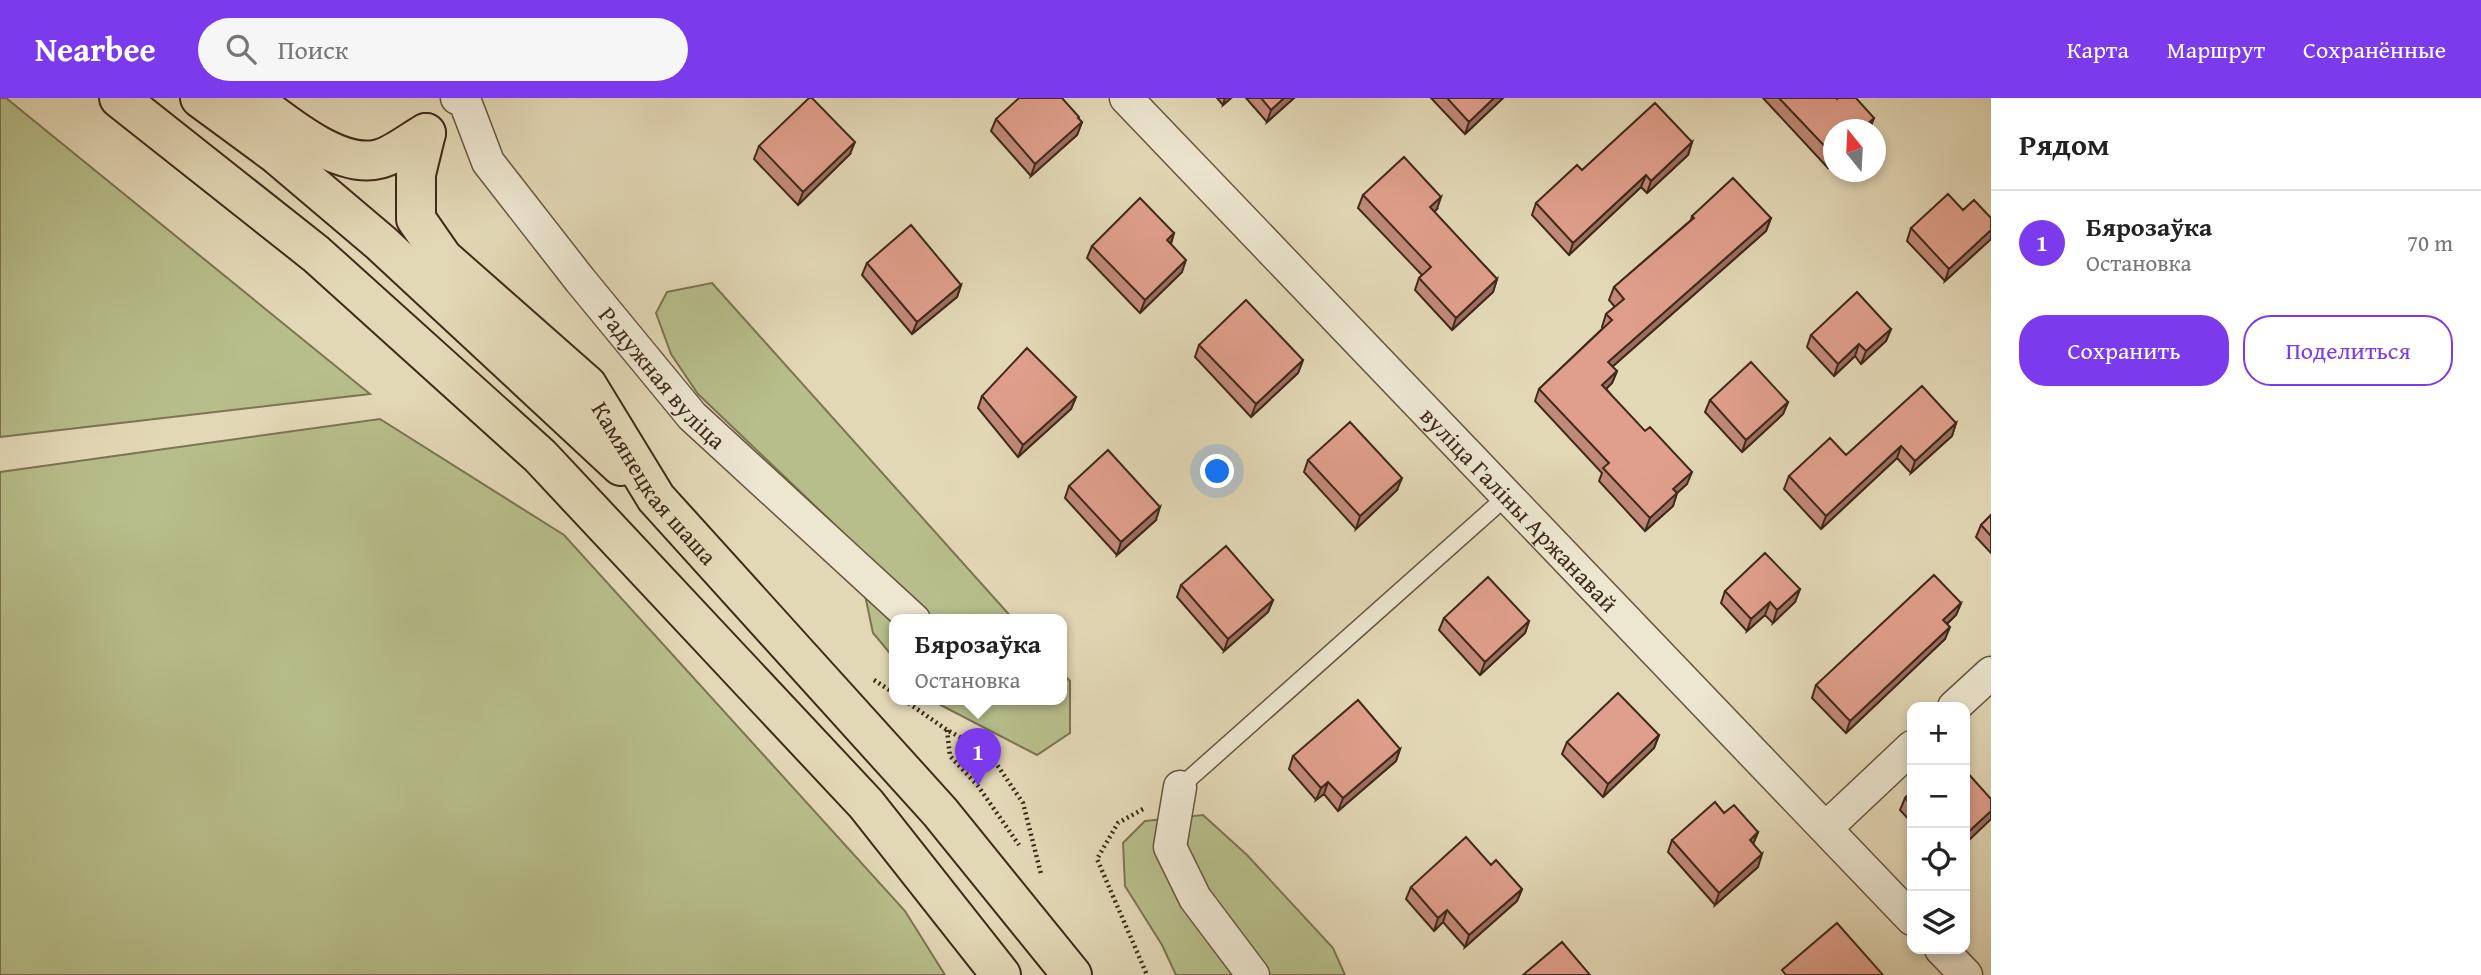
<!DOCTYPE html>
<html lang="ru">
<head>
<meta charset="utf-8">
<style>
  :root { --surface:#fff; --page:#f6f6f6; --text:#222; --muted:#767676; --line:#e0e0e0; --accent:#7c3aed }
  body { margin:0; font-family:"Gentium Book Plus",serif; background:var(--page); color:var(--text) }
  .controls { position:absolute; right:21px; bottom:21px; display:grid; overflow:hidden; border-radius:14px; box-shadow:0 4px 10px #0003 }
  .controls button { width:63px; height:63px; display:grid; place-items:center; padding:0; border:0; border-bottom:2px solid var(--line); background:var(--surface); color:var(--text); font:35px sans-serif }
  .compass { position:absolute; left:1823px; top:21px; width:63px; height:63px; border-radius:50%; background:var(--surface); box-shadow:0 4px 10px #0003; rotate:342deg }
  .you { position:absolute; left:1218px; top:374px; width:24px; height:24px; margin:-18px; border:5px solid #fff; border-radius:50%; background:#1a73e8; box-shadow:0 0 0 10px #1a73e833 }
  .badge { display:grid; place-items:center; width:46px; height:46px; border-radius:50%; background:var(--accent); color:#fff; font-size:23px; font-weight:700 }
  .pin { position:absolute; translate:-50% -58px; filter:drop-shadow(0 2px 4px #0008) }
  .pin::after { content:''; position:absolute; top:37px; width:24px; height:21px; background:inherit; clip-path:polygon(0 0,100% 0,50% 100%) }
  .popup { position:absolute; left:889px; top:516px; width:178px; height:91px; box-sizing:border-box; display:grid; place-content:center; border-radius:14px; background:var(--surface); filter:drop-shadow(0 2px 5px #0005); font-size:23px; white-space:nowrap; color:var(--muted) }
  .popup b { font-size:26px; color:var(--text) }
  .popup::after { content:''; position:absolute; left:50%; top:100%; margin-left:-14px; border:14px solid transparent; border-top-color:var(--surface) }
  .list { margin:0; padding:0; list-style:none }
  h2 { display:flex; justify-content:space-between; align-items:center; height:91px; margin:0; padding:0 28px; font-size:30px }
  h2 small { font-size:23px; font-weight:400; color:var(--muted) }
  .list li { display:grid; grid-template-columns:46px 1fr auto; gap:21px; align-items:center; box-sizing:border-box; height:105px; padding:0 28px; border-top:2px solid var(--line) }
  .list b { display:block; font-size:26px; white-space:nowrap }
  .list p { margin:0; font-size:23px; white-space:nowrap; color:var(--muted) }
  .list em { font-size:23px; font-style:normal; color:var(--muted) }
  .actions { display:flex; gap:14px; padding:21px 28px }
  .actions a { flex:1; padding:16px 0; border:2px solid var(--accent); border-radius:28px; text-align:center; font-size:24px; color:var(--accent) }
  .actions .main { background:var(--accent); color:#fff }
  .icon { flex:none; width:38px; height:38px; fill:none; stroke:currentColor; stroke-width:2; stroke-linecap:round; stroke-linejoin:round }
  .map { position:relative; flex:none; width:1991px; height:877px; overflow:hidden }
  header { display:flex; align-items:center; gap:42px; box-sizing:border-box; height:98px; padding:0 35px; background:var(--accent); color:#fff }
  header strong { font-size:33px }
  nav { display:flex; gap:38px; margin-inline-start:auto; font-size:24px }
  .search { width:490px; height:63px; background:var(--page); display:flex; align-items:center; gap:18px; box-sizing:border-box; padding:0 24px; border-radius:38px; color:var(--muted); font-size:26px }
  main { display:flex }
  aside { flex:1; background:var(--surface) }
  .map>svg:first-child { display:block }
</style>
</head>
<body>
<header>
<strong>Nearbee</strong>
<div class="search"><svg class="icon" aria-label="search" viewBox="0 0 24 24"><circle cx="10" cy="10" r="6"/><path d="M15 15l6 6"/></svg>Поиск</div>
<nav><a>Карта</a><a>Маршрут</a><a>Сохранённые</a></nav>
</header>
<main>
<div class="map">
<svg width="1991" height="877" viewBox="0 0 1991 877">
  <rect width="100%" height="100%" fill="#e3d8b6"/>
  <filter id="stains"><feTurbulence type="fractalNoise" baseFrequency=".00286" numOctaves="4"/><feColorMatrix values="0 0 0 0 .2 0 0 0 0 .09 0 0 0 0 .02 0 0 0 .5 -.17"/></filter>
  <radialGradient id="worn" r=".72"><stop offset=".6" stop-color="#630" stop-opacity="0"/><stop offset="1" stop-color="#630" stop-opacity=".3"/></radialGradient>
  <!-- green -->
  <path fill="#b7be8b" stroke="#7c7452" stroke-width="2" d="M0 0H6L370 296 0 339Z
    M712 185 1014 522H894V560L873 535 854 445 698 296 671 256 656 215 667 194Z
    M380 321 564 437 905 813 945 877H0V374Z
    M1062 575 1070 583V635L1037 657 931 602H1062Z
    M1203 717 1247 757 1333 850 1345 877H1176L1162 847 1125 788 1123 745 1145 723Z"/>
  <g fill="none" stroke-linecap="round" stroke-linejoin="round">
    <defs>
      <path id="lane" d="M1180 689 1507 398"/>
      <g id="street">
        <path id="s1" d="M457 0 464 1 488 64 580 182 692 318 914 522"/>
        <path id="s2" d="M1126 0 1912 821"/>
        <path d="M1954 609 1991 575"/>
        <path d="M1180 689 1170 749 1195 800 1253 877"/>
        <path d="M1826 730 1912 649"/>
        <path d="M1941 851 1966 877"/>
      </g>
      <g id="primary">
        <path d="M119 0 316 156 540 358 866 706 1001 877"/>
        <path d="M200 0 276 56 381 145 621 368"/>
        <path d="M251 0C282 23 338 72 379 61 393 58 413 42 426 35"/>
        <path id="s3" d="M426 35 416 76V121L443 160 587 287 656 400 940 714 1072 877"/>
      </g>
    </defs>
    <!-- lane casing -->
    <use href="#lane" stroke="#695640" stroke-width="19"/>
    <!-- street casing -->
    <use href="#street" stroke="#695640" stroke-width="35"/>
    <!-- primary casing -->
    <use href="#primary" stroke="#402a19" stroke-width="42"/>
    <!-- path -->
    <path stroke="#402a19" stroke-width="4.5" stroke-dasharray="2 3.5" stroke-linecap="butt" d="M874 582 894 595
      M904 602 947 632 989 655 1023 705 1041 776
      M947 632 950 658 978 688 1019 747
      M1143 711 1118 725 1097 761 1147 877"/>
    <!-- lane -->
    <use href="#lane" stroke="#ede6d0" stroke-width="16"/>
    <!-- street -->
    <use href="#street" stroke="#ede6d0" stroke-width="32"/>
    <!-- primary -->
    <use href="#primary" stroke="#e3d8b6" stroke-width="38"/>
  </g>
  <!-- wall -->
  <path fill="#c18978" stroke="#402a19" stroke-width="2" d="M1217 0H1231L1223 7Z
    M1246 0H1294L1267 24Z
    M1431 0H1503L1465 36Z
    M1763 0H1836L1874 20 1869 32H1833V65L1828 70Z
    M996 21H1078L1082 24 1077 37 1031 78 991 33Z
    M1692 44 1688 57 1647 95 1641 89 1569 157 1532 117 1536 105 1582 72Z
    M759 48 850 56 798 107 754 61Z
    M1363 97 1437 111 1434 114 1497 181 1493 194 1452 232 1415 192 1419 180 1422 177 1358 110Z
    M1963 112 1991 120V141L1945 183 1907 143 1911 130Z
    M1692 118 1771 120 1766 133 1612 269 1617 273 1612 285 1606 291 1687 386 1677 395 1673 408 1645 433 1599 383 1602 375 1535 303 1539 291 1603 230 1602 229 1606 216 1615 209 1609 202 1614 189 1691 122Z
    M1174 135 1171 146 1182 174 1140 215 1087 160 1092 148Z
    M867 165 961 187 957 199 912 236 862 177Z
    M1891 231 1886 243 1861 266 1855 258 1834 278 1807 249 1811 237Z
    M1199 247 1303 262 1298 275 1251 319 1195 259Z
    M982 298 1076 299 1071 311 1018 359 978 310Z
    M1710 302 1788 304 1783 316 1742 354 1705 314Z
    M1956 325 1952 338 1911 375 1897 360 1821 431 1784 391 1789 378 1846 357Z
    M1308 362 1397 392 1356 431 1304 374Z
    M1069 388 1156 422 1117 457 1065 400Z
    M1991 417V455L1976 439 1981 427Z
    M1181 487 1273 502 1268 514 1224 553 1177 499Z
    M1800 491 1795 504 1773 525 1765 517 1747 533 1721 505 1725 493Z
    M1961 505 1956 517 1947 526 1945 541 1846 635 1812 600 1816 587Z
    M1444 520 1529 523 1525 535 1480 577 1439 532Z
    M1659 637 1654 650 1603 699 1562 656 1567 644Z
    M1400 651 1396 663 1338 713 1324 696 1316 702 1289 671 1293 658Z
    M1912 693V725L1900 712 1905 700Z
    M1758 734 1753 746 1758 769 1715 807 1668 754 1672 742Z
    M1491 767 1522 791 1517 803 1465 849 1443 824 1434 833 1406 801 1411 789Z"/>
  <!-- shaded-wall -->
  <path fill="#9d6f62" stroke="#402a19" stroke-width="2" d="M1225 0H1231L1223 7Z
    M1284 0H1294L1267 24 1271 12Z
    M1494 0H1503L1465 36 1469 24Z
    M1079 19 1075 30 1082 24 1077 37 1031 78 1035 66Z
    M1874 20 1869 32H1861Z
    M855 44 850 56 798 107 803 94Z
    M1692 44 1688 57 1647 95 1651 83Z
    M1833 57V65L1828 70Z
    M1646 77 1641 89 1569 157 1573 145Z
    M1441 99 1437 111 1425 122 1430 109Z
    M1771 120 1766 133 1604 276 1608 264Z
    M1991 132V141L1945 183 1949 171Z
    M1174 135 1170 147 1167 142Z
    M1186 162 1182 174 1140 215 1145 202Z
    M1497 181 1493 194 1452 232 1456 220Z
    M961 187 957 199 912 236 917 224Z
    M1891 231 1886 243 1861 266 1866 253Z
    M1859 246 1855 258 1834 278 1838 266Z
    M1303 262 1298 275 1251 319 1256 306Z
    M1617 273 1612 285 1598 299 1602 287Z
    M1076 299 1071 311 1018 359 1023 347Z
    M1788 304 1783 316 1742 354 1746 342Z
    M1956 325 1952 338 1911 375 1915 363Z
    M1901 348 1897 360 1821 431 1826 418Z
    M1692 374 1687 386 1677 395 1673 408 1645 433 1650 420 1673 391Z
    M1402 380 1397 392 1356 431 1360 418Z
    M1160 409 1156 422 1117 457 1121 444Z
    M1800 491 1795 504 1773 525 1777 512Z
    M1273 502 1268 514 1224 553 1228 541Z
    M1770 504 1765 517 1747 533 1751 521Z
    M1961 505 1956 517 1938 534 1943 522Z
    M1529 523 1525 535 1480 577 1485 564Z
    M1950 529 1945 541 1846 635 1850 623Z
    M1659 637 1654 650 1603 699 1608 686Z
    M1400 651 1396 663 1338 713 1343 700Z
    M1328 684 1324 696 1316 702 1321 690Z
    M1991 713V721L1965 746V737Z
    M1758 734 1753 746 1750 742Z
    M1762 756 1758 769 1715 807 1719 795Z
    M1522 791 1517 803 1465 849 1469 837Z
    M1447 812 1443 824 1434 833 1438 820Z"/>
  <!-- building -->
  <path fill="#e09f8c" stroke="#402a19" stroke-width="2" d="M809 0H812L855 44 803 94 759 48Z
    M1019 0H1062L1079 19 1078 20 1082 24 1035 66 996 21Z
    M1261 0H1284L1271 12Z
    M1447 0H1494L1469 24Z
    M1779 0H1836L1837 1 1838 0H1856L1874 20 1861 32H1833V57Z
    M1655 5 1692 44 1651 83 1646 77 1573 145 1536 105 1577 67 1582 72Z
    M1404 59 1441 99 1430 109 1497 181 1456 220 1419 180 1431 169 1363 97Z
    M1733 80 1771 120 1608 264 1617 273 1602 287 1645 333 1650 329 1692 374 1673 391 1677 395 1650 420 1603 370 1609 365 1539 291 1612 222 1606 216 1624 201 1614 189 1694 120 1692 118Z
    M1948 96 1963 112 1974 102 1991 120V132L1949 171 1911 130Z
    M1140 100 1174 135 1167 142 1186 162 1145 202 1092 148Z
    M911 127 961 187 917 224 867 165Z
    M1857 194 1891 231 1866 253 1859 246 1838 266 1811 237Z
    M1246 202 1303 262 1256 306 1199 247Z
    M1027 250 1076 299 1023 347 982 298Z
    M1751 264 1788 304 1746 342 1710 302Z
    M1922 288 1956 325 1915 363 1901 348 1826 418 1789 378 1830 340 1846 357Z
    M1350 324 1402 380 1360 418 1308 362Z
    M1108 352 1160 409 1121 444 1069 388Z
    M1991 417V438L1981 427Z
    M1226 448 1273 502 1228 541 1181 487Z
    M1765 455 1800 491 1777 512 1770 504 1751 521 1725 493Z
    M1934 477 1961 505 1943 522 1950 529 1850 623 1816 587Z
    M1488 479 1529 523 1485 564 1444 520Z
    M1618 595 1659 637 1608 686 1567 644Z
    M1358 602 1400 651 1343 700 1328 684 1321 690 1293 658Z
    M1965 672 1991 701V713L1965 737Z
    M1912 693V708L1905 700Z
    M1715 704 1724 715 1734 707 1758 734 1750 742 1762 756 1719 795 1672 742Z
    M1466 739 1491 767 1496 762 1522 791 1469 837 1447 812 1438 820 1411 789Z
    M1837 825 1883 877H1786L1782 872Z
    M1562 844 1590 877H1523Z"/>
  <g text-anchor="middle" dominant-baseline="central" stroke-width="5" stroke-linejoin="round" paint-order="stroke">
    <!-- street labels -->
    <g font-size="24" fill="#402a19" stroke="#ede6d0">
      <text stroke="none"><textPath href="#s1" startOffset="352">Радужная вуліца</textPath></text>
      <text stroke="none"><textPath href="#s3" startOffset="446">Камянецкая шаша</textPath></text>
      <text stroke="none"><textPath href="#s2" startOffset="569">вуліца Галіны Аржанавай</textPath></text>
    </g>
  </g>
  <rect width="100%" height="100%" filter="url(#stains)"/>
  <rect width="100%" height="100%" fill="url(#worn)"/>
</svg>
<div class="controls">
<button>+</button>
<button>−</button>
<button><svg class="icon" aria-label="locate" viewBox="0 0 24 24"><circle cx="12" cy="12" r="6"/><path d="M12 2v4M12 18v4M2 12h4M18 12h4"/></svg></button>
<button><svg class="icon" aria-label="layers" viewBox="0 0 24 24"><path d="M12 4l9 5-9 5-9-5zM3 14l9 5 9-5"/></svg></button>
</div>
<svg class="compass" viewBox="-18 -18 36 36"><path d="M0-13l5 13h-10z" fill="#e53935"/><path d="M0 13l5-13h-10z" fill="#767676"/></svg>
<div class="you"></div>
<div class="pin badge" style="left:978px;top:688px">1</div>
<div class="popup"><b>Бярозаўка</b>Остановка</div>
</div>
<aside>
<h2>Рядом<small></small></h2>
<ul class="list">
<li><span class="badge">1</span><div><b>Бярозаўка</b><p>Остановка</p></div><em>70 m</em></li>
</ul>
<div class="actions"><a class="main">Сохранить</a><a>Поделиться</a></div>
</aside>
</main>
</body>
</html>
